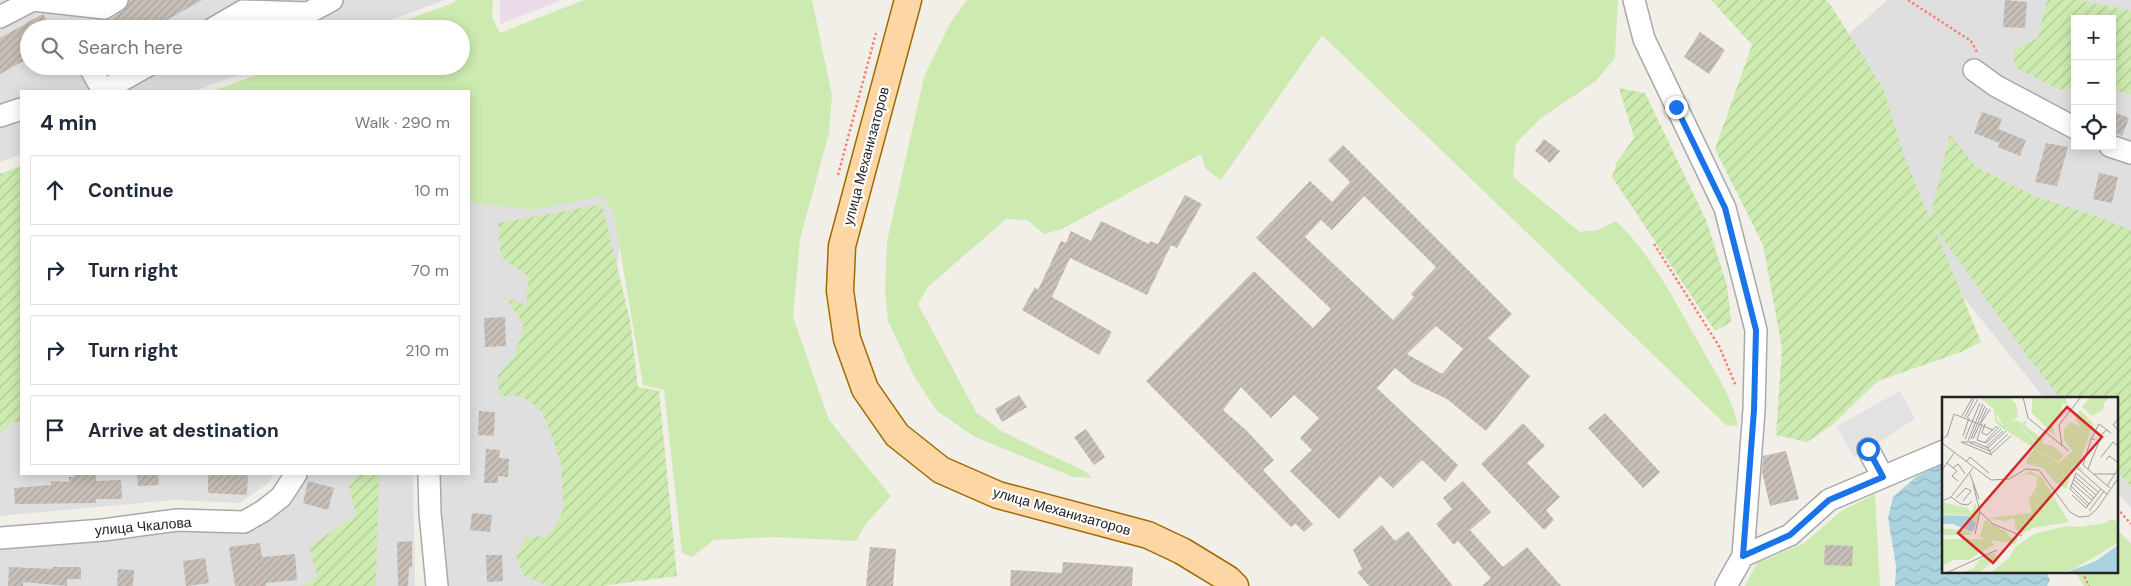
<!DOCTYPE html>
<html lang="en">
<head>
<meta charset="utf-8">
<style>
  :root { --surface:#fff; --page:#f2f2f3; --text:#1f2937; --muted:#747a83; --line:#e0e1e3 }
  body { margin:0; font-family:"DM Sans",sans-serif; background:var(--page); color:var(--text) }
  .controls { position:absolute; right:15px; top:15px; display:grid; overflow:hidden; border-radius:0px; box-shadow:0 2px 12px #0003 }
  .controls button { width:45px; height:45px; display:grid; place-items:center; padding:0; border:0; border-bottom:1px solid var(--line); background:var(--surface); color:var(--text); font:25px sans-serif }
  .stop { position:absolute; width:15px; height:15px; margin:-11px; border:4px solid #1a73e8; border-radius:50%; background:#fff }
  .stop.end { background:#1a73e8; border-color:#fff; box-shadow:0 1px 5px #0008 }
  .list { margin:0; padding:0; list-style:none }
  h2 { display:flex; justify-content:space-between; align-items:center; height:65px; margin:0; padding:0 20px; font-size:21px }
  h2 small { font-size:16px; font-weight:400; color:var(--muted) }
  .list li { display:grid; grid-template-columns:32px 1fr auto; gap:15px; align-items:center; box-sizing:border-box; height:70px; margin:0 10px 10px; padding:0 10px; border:1px solid var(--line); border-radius:0px }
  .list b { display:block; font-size:19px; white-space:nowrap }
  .list em { font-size:16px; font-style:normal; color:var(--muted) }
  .icon { flex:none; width:28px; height:28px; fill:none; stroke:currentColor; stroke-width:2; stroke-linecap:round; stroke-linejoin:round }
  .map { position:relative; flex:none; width:2131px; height:586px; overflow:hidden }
  .search { position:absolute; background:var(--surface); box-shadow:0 2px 12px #0003; left:20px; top:20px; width:450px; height:55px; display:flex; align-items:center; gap:12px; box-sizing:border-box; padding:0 18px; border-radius:28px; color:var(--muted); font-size:19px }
  .panel { position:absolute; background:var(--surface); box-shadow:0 2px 12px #0003; left:20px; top:90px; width:450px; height:385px; border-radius:0px }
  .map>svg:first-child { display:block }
</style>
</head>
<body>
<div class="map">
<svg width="2131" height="586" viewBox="0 0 2131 586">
  <defs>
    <pattern id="garden-furrows" width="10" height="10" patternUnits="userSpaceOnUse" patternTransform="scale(1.25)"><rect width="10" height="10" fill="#cdebb0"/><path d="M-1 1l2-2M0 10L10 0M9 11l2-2" fill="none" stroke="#b0c997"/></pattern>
    <pattern id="water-waves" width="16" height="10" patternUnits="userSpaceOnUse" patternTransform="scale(1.25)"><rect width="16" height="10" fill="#aad3df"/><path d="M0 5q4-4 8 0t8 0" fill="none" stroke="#92b5bf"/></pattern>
    <pattern id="building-hatch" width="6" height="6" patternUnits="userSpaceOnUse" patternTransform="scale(1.25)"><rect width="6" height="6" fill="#c7bfb8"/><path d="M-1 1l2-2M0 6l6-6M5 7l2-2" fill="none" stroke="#aba49e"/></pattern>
  </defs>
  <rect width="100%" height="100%" fill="#f2efe9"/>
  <!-- residential -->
  <path fill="#e0dfdf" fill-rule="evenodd" d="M0 0H445L366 29H29V66H263L194 91H21V154L0 162Z
    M1887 0H2131V508L2117 491V398H2044L1793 84ZM2075 19H2112V146H2075Z
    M627 169 587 586H442L440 474H469V203Z
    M21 337V474H275L268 483 240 503 174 500 0 516V343Z
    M309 474H413L415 586H0V544L177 527 289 501Z"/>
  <!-- industrial -->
  <path fill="#ebdbe8" d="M500 0H562L500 24Z"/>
  <!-- grass -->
  <path fill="#cdebb0" d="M455 0H493L492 17 500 33 584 0H812L832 95 829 133 800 239 793 317 829 420 891 496 866 524 856 541 774 537 714 540 692 557 682 553 664 390 643 385 614 214 603 196 532 210 469 202V91H213L281 66H461V29H383L455 2Z
    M967 0H1618L1615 58 1596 81 1541 118 1516 143 1513 177 1580 232 1597 230 1616 221C1651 254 1673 298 1697 340 1712 367 1732 396 1738 426L1726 425 1322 35 1221 180 1206 169 1201 154 1062 229 1044 234 1027 220 1006 219 928 287 918 304 976 412 1003 432 1086 472 1092 478 1073 477 975 437 937 411 914 376 888 321 885 291 887 241 924 77 950 23Z
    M1875 494 1880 586H1745L1757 563 1803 544 1841 511Z
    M2117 529 2131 544V586H2084L2075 572H2117Z"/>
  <!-- garden -->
  <path fill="url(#garden-furrows)" d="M1711 0H1825L1830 4 1883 88 1905 158 1930 219 1950 134 1975 166 2032 195 2093 215 2131 230V487L2117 470V398H2060L2027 356 1934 226 1981 342 1961 352 1878 381 1831 426 1807 442 1776 435 1782 348 1763 245 1715 149 1752 45Z
    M2047 0H2079L2131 11V94L2112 90V19H2075V88L2061 90 2014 67V50L2038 38Z
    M1619 88 1645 93 1706 220 1727 285 1731 322 1715 331 1612 177 1617 162 1634 138Z
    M21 166V422H12L0 434V174Z
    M602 204 630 320 638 387 659 391 677 576 602 586H548L524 576 516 557 525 538 550 535 563 511 561 462 542 411 522 396H499L498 375 514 356 524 325 504 296 526 306 529 277 501 257 498 223Z
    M360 474H379L376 586H303L317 576 309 547 356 515 349 487Z"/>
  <!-- parking -->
  <path fill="#e2e2e2" d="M1900 391 1915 419 1854 458 1837 426Z"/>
  <!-- water -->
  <path fill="url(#water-waves)" d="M1943 463 1944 572H2046L2050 580 2047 586H1895L1896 566 1888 518 1893 497 1916 477Z"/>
  <!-- building -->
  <path fill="url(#building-hatch)" fill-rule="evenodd" d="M129 0H202L151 29H97L92 20 111 19 124 10Z
    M2005 0 2027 2 2025 28 2003 27Z
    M43 14 52 29H29V58L0 74V38Z
    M1700 32 1725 50 1709 74 1684 57Z
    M1982 112 2002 119 1998 129 2026 140 2020 156 1998 147 2000 143 1974 133Z
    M2116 113 2129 118 2122 136 2112 131V122Z
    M1544 139 1560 151 1550 163 1535 151Z
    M2046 143 2068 147 2057 186 2035 182Z
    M1343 145 1512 314 1488 338 1530 376 1486 431 1447 399 1413 383 1395 368 1377 388 1458 465 1445 482 1422 460 1393 488 1380 476 1339 519 1290 471 1312 450 1300 438 1319 418 1294 395 1271 418 1241 387 1223 410 1247 431 1274 460 1263 470 1313 524 1304 532 1296 524 1291 527 1146 381 1254 271 1313 328 1331 309 1256 238 1310 181 1332 202 1350 182 1328 160ZM1364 196 1436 267 1411 294 1414 297 1393 320 1305 237 1321 220 1332 230ZM1436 326 1463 349 1442 374 1407 354Z
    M2099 173 2118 177 2112 203 2093 199Z
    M1185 195 1202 204 1177 248 1171 245 1147 295 1070 258 1052 297 1112 332 1099 355 1022 310 1035 287 1038 290 1061 241 1066 243 1071 231 1091 241 1101 221 1149 244 1150 241 1158 244Z
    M505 317 506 346 485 347 484 318Z
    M1019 395 1027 407 1002 422 995 409Z
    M479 411 495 412 494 436 478 435Z
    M1605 413 1660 472 1643 488 1588 428Z
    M1523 423 1545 446 1527 463 1560 497 1546 510 1554 520 1544 530 1481 464Z
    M1086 429 1105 457 1094 465 1074 437Z
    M486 449 500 450 499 458 509 459 508 477 498 476V483H484Z
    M1786 451 1799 499 1770 506 1762 472 1763 456Z
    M74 474H96V481L121 480 122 499H96V503L15 504 14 488 51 485V481L69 482V477H74Z
    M137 474H158L159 485 138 486Z
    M208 474H248L247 495 208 493Z
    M308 481 334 488 328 510 303 503Z
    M1463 481 1491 512 1470 530 1503 567 1527 547 1561 586H1482L1491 578 1458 541 1454 545 1436 524 1452 509 1443 498Z
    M472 513 492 515 490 532 470 530Z
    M1382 525 1395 541 1408 531 1453 586H1369L1357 572 1362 569 1353 550Z
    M412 541V567H409L408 586H398L397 542Z
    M260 543 262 557 295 554 297 580 266 583V586H235L229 547Z
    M1825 545 1853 546 1852 566 1824 565Z
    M870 547 896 549 893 586H866Z
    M486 555H502L503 581 487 582Z
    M205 558 209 583 186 586 183 561Z
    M1063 562 1133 567 1132 586H1010L1011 570 1062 573Z
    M9 567 53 569V567H81V579H67V586L23 582V586H8Z
    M118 569 134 570 133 586H117Z"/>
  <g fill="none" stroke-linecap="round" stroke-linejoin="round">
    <defs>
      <path id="minor" d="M1634 0 1644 39 1725 208 1756 330 1754 410 1743 556 1726 586
        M0 17 33 0 104 8 117 0
        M212 29 243 11 308 13 332 0
        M89 66 103 91
        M1974 70 1996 86 2075 128
        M103 91 147 66
        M0 116 21 109
        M2110 146 2131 153
        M1868 449 1883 477
        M429 474 430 513 437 586
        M0 538 103 530 177 520 244 522 263 511 281 497 296 474
        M1743 556 1790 535 1829 500 1944 451"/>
      <path id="major" d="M908 0 842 246 840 291 847 339 865 389 897 435 941 470 998 495 1148 535 1182 551 1228 579 1235 586"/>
    </defs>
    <!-- minor casing -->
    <use href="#minor" stroke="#a9a9a9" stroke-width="24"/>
    <!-- major casing -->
    <use href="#major" stroke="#a06b00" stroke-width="29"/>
    <!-- path -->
    <path stroke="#fa8072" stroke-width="2.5" stroke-dasharray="2.5 2.5" stroke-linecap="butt" d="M1908 0 1971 41 1978 54
      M838 175 876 33
      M1654 244 1719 346 1736 386
      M2117 508 2131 524
      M2082 572 2089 586"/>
    <!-- minor -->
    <use href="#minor" stroke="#fff" stroke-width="21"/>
    <!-- major -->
    <use href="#major" stroke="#fcd6a4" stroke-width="26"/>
  </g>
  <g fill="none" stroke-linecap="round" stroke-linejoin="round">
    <!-- route -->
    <path stroke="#1a73e8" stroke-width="6" d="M1676 107 1725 208 1756 330 1754 410 1743 556 1790 535 1829 500 1883 477 1868 449"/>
  </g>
  <g text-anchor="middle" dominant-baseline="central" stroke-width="4.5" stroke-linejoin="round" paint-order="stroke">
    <!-- street labels -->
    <g font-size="14" fill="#222" stroke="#fff">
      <text transform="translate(866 156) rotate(-75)">улица Механизаторов</text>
      <text transform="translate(1062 511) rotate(16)">улица Механизаторов</text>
      <text transform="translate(143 526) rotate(-5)">улица Чкалова</text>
    </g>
  </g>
  <!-- overview -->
  <g transform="translate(1942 397)">
    <rect width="176" height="176" fill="#f2efe9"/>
    <path d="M37 0 44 1 54 13 55 23 61 28 72 23 81 26 78 30 94 46 90 50 57 29 53 24 52 12ZM147 39 137 67 142 75 132 68 124 92 112 84 101 71 85 67 84 63 92 52 117 66ZM88 74 100 80 127 125 91 131 80 137 74 133 72 121 62 124 46 121 90 116 87 103 95 88V79L86 77 76 80ZM0 105 26 111 29 116 33 106 37 115 35 126 25 118 0 117ZM169 122 176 125V146L132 172 117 176H48L67 161 73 150 94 136 125 129 138 130 163 126ZM0 131 27 134 30 138H0Z" fill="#cdebb0"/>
    <path d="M44 0H67L74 7 76 20 61 28ZM90 0 124 1 125 7 120 6V14L110 27 113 39 90 16ZM148 0H168L162 6 161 13 150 19 140 10ZM138 13 152 27 147 38 136 51 130 53 122 43V32L129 25 139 31 133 21ZM82 24H85L83 29 101 42V47L111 49 121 58 117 65 91 51 95 46 79 30ZM43 123 63 134 68 141H76L73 147 49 143 52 148 26 163H11L0 169V142H45L38 140ZM49 157 53 156 55 161 38 175 19 176 32 171 37 163Z" fill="#cdebb0"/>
    <path d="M0 118 26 119 34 126 33 131 30 135 11 127H0ZM176 148V176H123L154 164Z" fill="#aad3df"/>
    <path fill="none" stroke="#9f9d99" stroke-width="1" d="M81 0 86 21 127 54M20 19 31 0M23 20 33 0M25 21 36 2M177 21 171 28 177 34M39 26 48 12M43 27 40 36 45 38 55 29M21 39 27 21M0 42 5 39 12 17 51 33M23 42 38 6M29 42 43 9M31 42 45 11M149 42 157 27 165 33M153 42H149L141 68 168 91M35 43 44 46 59 32M35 43 40 27M26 44 41 7M19 45H32L46 51 50 58ZM43 45 57 30M0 46 49 83 67 82 84 72 97 73 128 115 137 120 147 119 155 112 177 80M28 46 48 54M120 49 117 28 139 0M44 50 61 34M46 51 64 34M48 54 66 37M50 56 69 39M159 60 171 45 176 49M164 63 167 59 177 66M24 65 28 60 47 76M5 66 15 74 10 79 16 84M11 71 16 67 23 77M135 71 159 92M146 72 160 37 165 33 169 36M0 73 12 56M28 77 37 102M152 77H173M132 79 154 98M131 82 152 101M130 86 150 103M31 87 38 115 51 127 80 139M129 89 147 107M165 89 177 71M130 98 144 111 159 92 165 97M9 100 19 107 26 108 30 104M14 101 24 91 29 94 21 104M0 104 9 100 31 71M146 109 128 92 134 76 156 95M147 114 162 94M33 137 38 115M4 176 55 153"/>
    <path fill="#d62828" fill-opacity="0.15" stroke="#d62828" stroke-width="2.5" d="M125 10 160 40 51 166 16 136Z"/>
    <rect width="176" height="176" fill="none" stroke="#222" stroke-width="2.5"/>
  </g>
</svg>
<div class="controls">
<button>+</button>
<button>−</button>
<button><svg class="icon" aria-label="locate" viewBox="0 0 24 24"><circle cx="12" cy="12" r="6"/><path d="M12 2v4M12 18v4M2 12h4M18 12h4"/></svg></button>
</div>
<div class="stop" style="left:1868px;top:449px"></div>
<div class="stop end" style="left:1676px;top:107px"></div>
<div class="search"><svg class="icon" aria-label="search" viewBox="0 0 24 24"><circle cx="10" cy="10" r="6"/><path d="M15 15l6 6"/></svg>Search here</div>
<section class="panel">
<h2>4 min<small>Walk · 290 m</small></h2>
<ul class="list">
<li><svg class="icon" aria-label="ahead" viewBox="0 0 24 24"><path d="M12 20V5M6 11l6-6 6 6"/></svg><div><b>Continue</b></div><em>10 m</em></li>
<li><svg class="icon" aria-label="right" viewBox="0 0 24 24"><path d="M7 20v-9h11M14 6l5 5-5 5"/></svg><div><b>Turn right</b></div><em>70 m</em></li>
<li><svg class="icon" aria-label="right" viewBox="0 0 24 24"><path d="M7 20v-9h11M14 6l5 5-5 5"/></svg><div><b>Turn right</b></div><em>210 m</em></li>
<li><svg class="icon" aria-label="arrive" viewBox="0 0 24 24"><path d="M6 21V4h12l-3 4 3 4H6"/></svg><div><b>Arrive at destination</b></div></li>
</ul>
</section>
</div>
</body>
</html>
